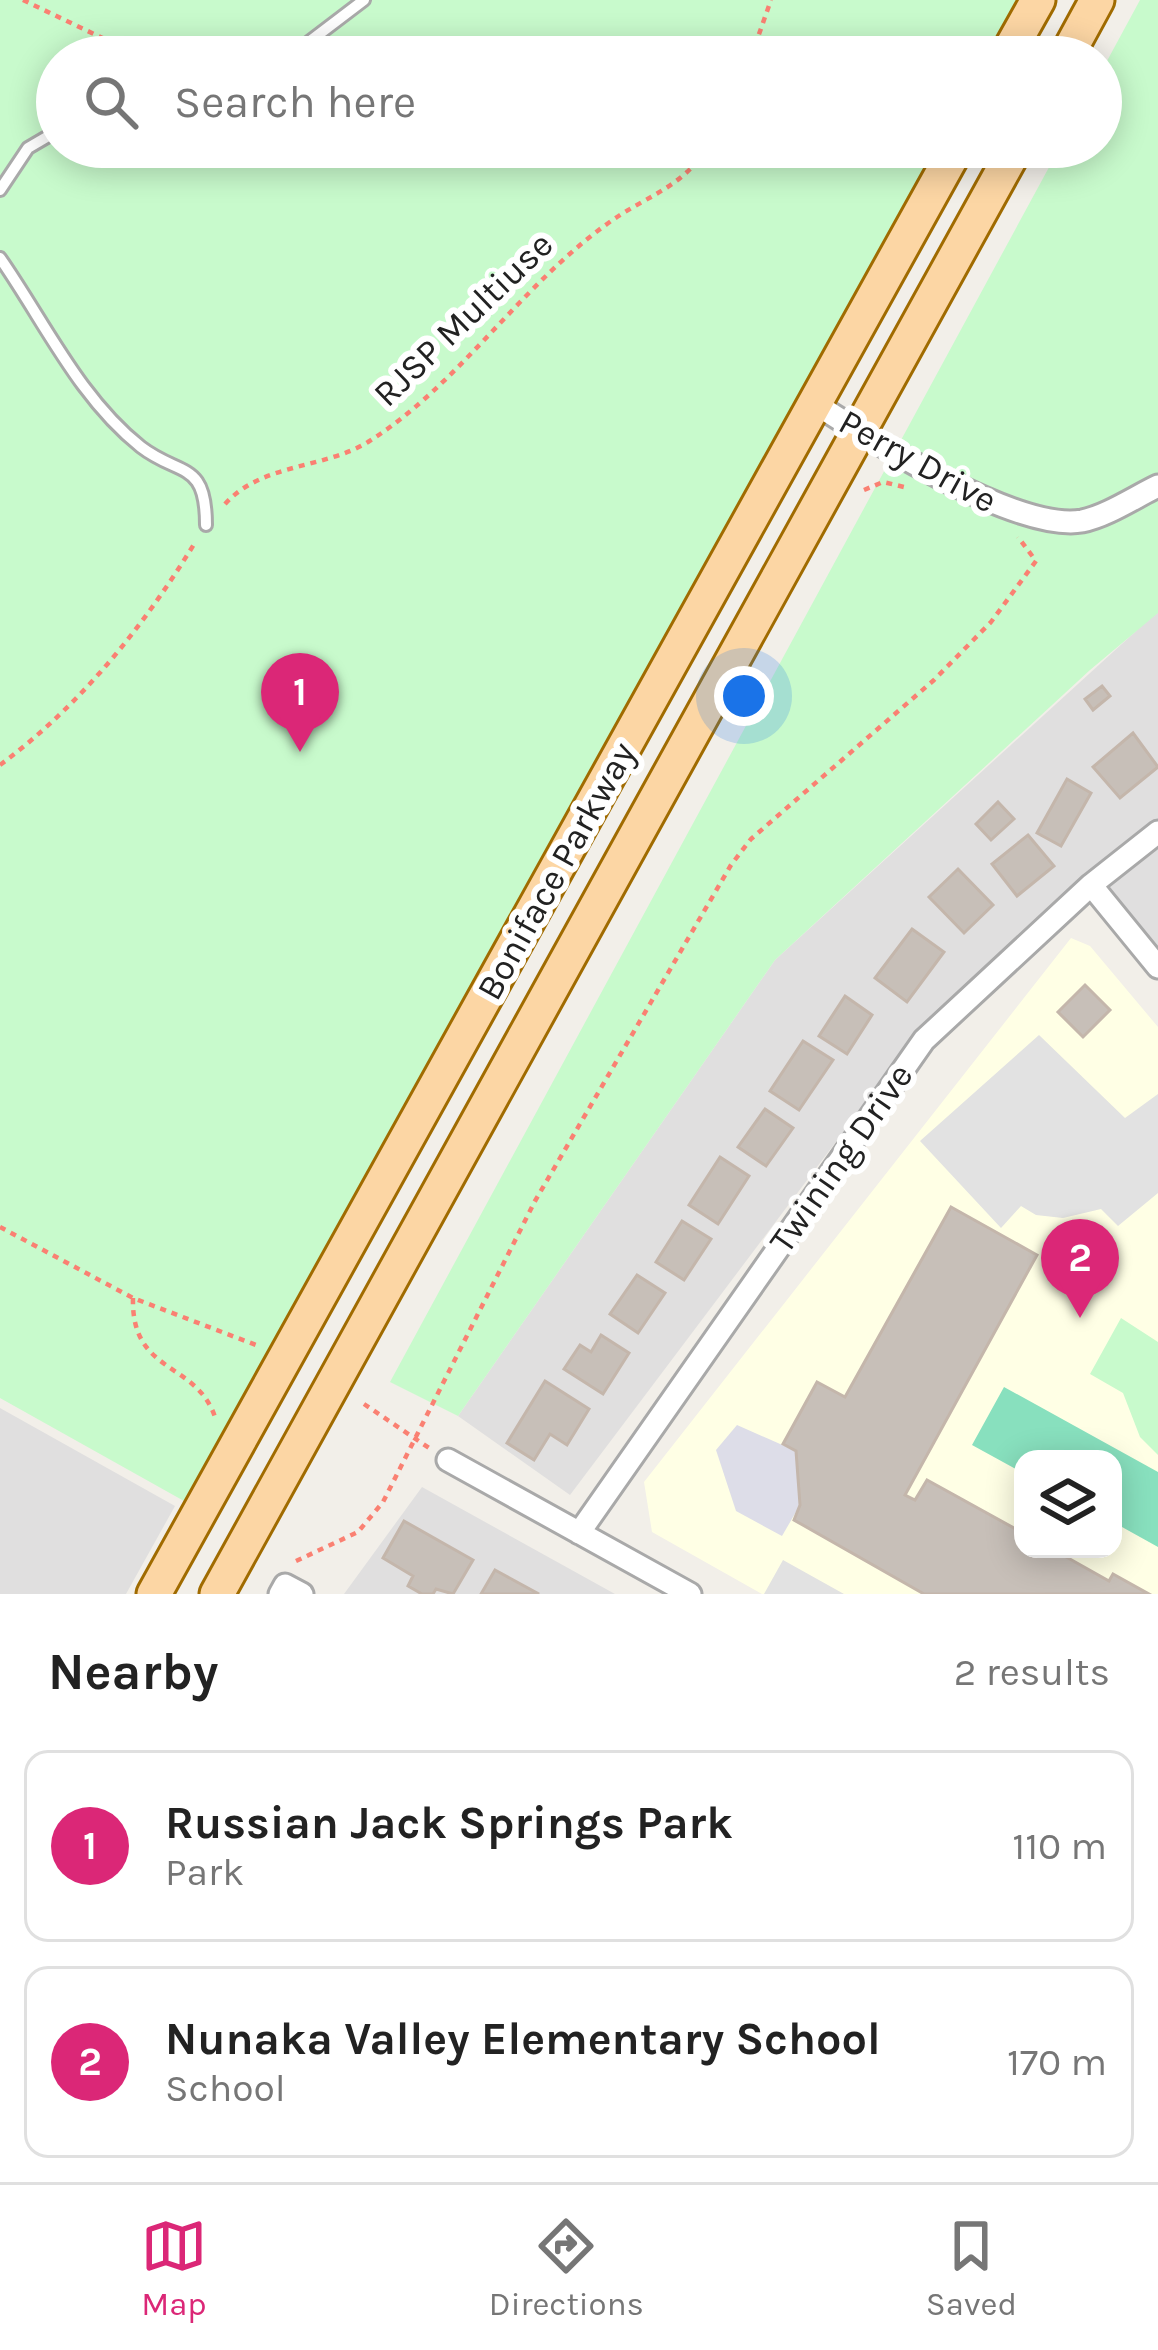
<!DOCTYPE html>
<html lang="en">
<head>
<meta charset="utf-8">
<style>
  :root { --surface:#fff; --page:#f2f2f2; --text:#222; --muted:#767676; --line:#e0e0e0; --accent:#db2777 }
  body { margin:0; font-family:Karla,sans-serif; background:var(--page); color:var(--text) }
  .controls { position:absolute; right:36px; bottom:36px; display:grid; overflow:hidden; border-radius:24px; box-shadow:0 6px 30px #0003 }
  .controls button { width:108px; height:108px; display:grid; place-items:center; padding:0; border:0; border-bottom:3px solid var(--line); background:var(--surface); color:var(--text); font:60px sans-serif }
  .you { position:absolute; left:744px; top:696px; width:42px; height:42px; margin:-30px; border:9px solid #fff; border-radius:50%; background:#1a73e8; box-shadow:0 0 0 18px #1a73e833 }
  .badge { display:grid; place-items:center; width:78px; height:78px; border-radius:50%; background:var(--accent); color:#fff; font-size:39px; font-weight:700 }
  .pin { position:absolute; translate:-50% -99px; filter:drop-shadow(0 3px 6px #0008) }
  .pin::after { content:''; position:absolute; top:63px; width:42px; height:36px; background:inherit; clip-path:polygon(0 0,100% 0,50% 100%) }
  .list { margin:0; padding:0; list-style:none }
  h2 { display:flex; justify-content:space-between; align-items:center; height:156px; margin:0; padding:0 48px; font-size:51px }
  h2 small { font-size:39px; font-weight:400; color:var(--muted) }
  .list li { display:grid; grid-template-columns:78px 1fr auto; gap:36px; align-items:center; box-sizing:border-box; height:192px; margin:0 24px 24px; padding:0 24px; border:3px solid var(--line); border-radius:24px }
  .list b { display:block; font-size:45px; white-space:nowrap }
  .list p { margin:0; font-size:39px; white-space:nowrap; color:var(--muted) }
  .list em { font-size:39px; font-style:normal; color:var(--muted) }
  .icon { flex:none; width:66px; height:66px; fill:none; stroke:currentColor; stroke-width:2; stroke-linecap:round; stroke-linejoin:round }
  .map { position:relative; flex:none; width:1158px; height:1594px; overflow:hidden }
  .search { position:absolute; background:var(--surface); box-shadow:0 6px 30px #0003; left:36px; right:36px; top:36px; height:132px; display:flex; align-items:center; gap:30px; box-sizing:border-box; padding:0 42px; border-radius:66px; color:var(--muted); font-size:45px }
  .sheet { height:588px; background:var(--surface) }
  nav { display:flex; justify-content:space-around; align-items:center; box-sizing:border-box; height:168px; border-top:3px solid var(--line); background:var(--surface); font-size:33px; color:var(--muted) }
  nav a { display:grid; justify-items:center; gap:6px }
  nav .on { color:var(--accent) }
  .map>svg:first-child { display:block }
</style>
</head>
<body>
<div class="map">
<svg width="1158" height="1594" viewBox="0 0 1158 1594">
  <rect width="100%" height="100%" fill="#f2efe9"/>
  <!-- residential -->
  <path fill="#e0dfdf" d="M1158 611V956L1086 872 917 1034 570 1495 458 1416 775 960Z
    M0 1408 175 1506 126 1594H0Z
    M422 1487 615 1594H344Z"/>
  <!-- education -->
  <path fill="#ffffe5" d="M1071 938 1090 946 1158 1027V1594H1149L1113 1574 1109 1581 1052 1549H1113V1459H1023V1533L927 1480 915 1500 905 1495 922 1462 951 1207 845 1397 817 1382 800 1505 794 1520 924 1594H762L652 1532 644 1482Z"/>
  <!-- park -->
  <path fill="#c8facc" d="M0 0H1017L986 57H57V147H936L184 1501 0 1398Z
    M1140 0H1158V613L1090 670 775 960 458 1416 390 1382 1060 147H1101V72Z
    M1121 1318 1158 1342V1455L1140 1437 1123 1393 1090 1374Z"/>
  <!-- pitch -->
  <path fill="#88e0be" d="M1004 1387 1158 1472V1547L1113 1522V1459H1023V1473L972 1445Z"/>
  <!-- parking -->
  <path fill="#e2e2e2" d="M1039 1035 1125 1118 1158 1094V1193L1118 1226 1101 1209 1063 1218 1036 1215 1021 1206 1001 1228 920 1141Z
    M783 1560 844 1594H764Z"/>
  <!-- plaza -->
  <path fill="#dddde8" d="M737 1425 796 1451 800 1505 782 1536 736 1511 716 1450Z"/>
  <!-- building -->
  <path fill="#c7bfb8" stroke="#c4b6ab" stroke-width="3" d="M1102 686 1110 696 1093 710 1085 699Z
    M1133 733 1158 767 1120 798 1093 767Z
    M1067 779 1091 793 1061 846 1037 833Z
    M998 802 1014 819 991 840 976 824Z
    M1028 835 1054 866 1017 896 992 864Z
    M958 869 993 905 964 933 929 897Z
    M912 929 944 952 907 1002 875 978Z
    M1085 985 1110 1010 1083 1037 1058 1012Z
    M845 996 872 1015 847 1054 819 1036Z
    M803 1041 833 1060 799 1110 770 1091Z
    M765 1109 793 1128 766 1166 738 1147Z
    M720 1157 749 1176 718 1224 689 1205Z
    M951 1207 1037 1255 905 1495 915 1500 927 1480 1023 1533V1549H1052L1109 1581 1113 1574 1149 1594H924L794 1520 800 1505 796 1451 783 1444 817 1382 845 1397Z
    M682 1221 711 1239 684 1280 656 1262Z
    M637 1275 665 1293 638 1333 610 1314Z
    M601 1335 629 1353 603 1394 564 1369 580 1345 591 1352Z
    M545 1381 589 1409 567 1445 550 1434 534 1460 507 1443Z
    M404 1521 473 1560 453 1594 436 1589 433 1594H422L408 1586 413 1576 383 1558Z
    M495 1570 539 1594H481Z"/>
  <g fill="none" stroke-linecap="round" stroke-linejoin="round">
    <defs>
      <path id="service" d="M282 57 293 54 364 0
        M0 190 28 148 57 131
        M0 258C44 321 79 398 141 447 180 477 206 460 206 525"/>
      <path id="minor" d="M816 404C871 440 1018 532 1082 521 1107 516 1135 497 1158 486
        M1091 885 1158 967
        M448 1460 690 1594
        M579 1533 924 1040 1091 885 1158 832
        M280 1594 285 1585 302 1594"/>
      <path id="primary" d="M1006 57 1038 0
        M1066 57 1097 0
        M154 1594 957 147
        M217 1594 1016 147"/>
    </defs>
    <!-- service casing -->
    <use href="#service" stroke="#a9a9a9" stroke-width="16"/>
    <!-- minor casing -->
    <use href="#minor" stroke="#a9a9a9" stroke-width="27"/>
    <!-- primary casing -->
    <use href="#primary" stroke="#a06b00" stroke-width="39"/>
    <!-- path -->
    <path stroke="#fa8072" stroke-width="4.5" stroke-dasharray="6 6" stroke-linecap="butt" d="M23 0 142 57
      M751 57 771 0
      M864 490 883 482 904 487
      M225 504C262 463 324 469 368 442 459 385 519 287 607 224 645 196 681 189 708 147
      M0 765C81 705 144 626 196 541
      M0 1227 133 1298 256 1345
      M133 1298C131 1376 198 1360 216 1420
      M364 1404 429 1448
      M296 1561 358 1532 383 1502 535 1201 731 865 751 839 934 680 991 622 1036 561 1018 537"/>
    <!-- service -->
    <use href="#service" stroke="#fff" stroke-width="10"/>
    <!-- minor -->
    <use href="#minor" stroke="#fff" stroke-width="21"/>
    <!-- primary -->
    <use href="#primary" stroke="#fcd6a4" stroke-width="33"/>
  </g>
  <g text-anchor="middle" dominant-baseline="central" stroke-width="12" stroke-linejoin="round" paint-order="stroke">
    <!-- street labels -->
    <g font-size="36" fill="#222" stroke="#fff">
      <text transform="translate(463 319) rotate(-44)">RJSP Multiuse</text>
      <text transform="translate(918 461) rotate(29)">Perry Drive</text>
      <text transform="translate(556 871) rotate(-61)">Boniface Parkway</text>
      <text transform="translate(841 1158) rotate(-55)">Twining Drive</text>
    </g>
  </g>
</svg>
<div class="controls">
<button><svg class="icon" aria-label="layers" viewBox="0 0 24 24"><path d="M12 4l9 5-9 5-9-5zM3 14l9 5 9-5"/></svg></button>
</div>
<div class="you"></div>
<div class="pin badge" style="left:300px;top:752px">1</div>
<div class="pin badge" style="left:1080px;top:1318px">2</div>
<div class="search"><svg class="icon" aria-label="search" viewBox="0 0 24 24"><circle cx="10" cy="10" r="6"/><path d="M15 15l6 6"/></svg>Search here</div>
</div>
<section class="sheet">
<h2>Nearby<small>2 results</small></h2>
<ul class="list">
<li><span class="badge">1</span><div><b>Russian Jack Springs Park</b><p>Park</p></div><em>110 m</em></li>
<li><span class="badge">2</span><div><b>Nunaka Valley Elementary School</b><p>School</p></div><em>170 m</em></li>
</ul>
</section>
<nav>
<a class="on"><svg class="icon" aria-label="map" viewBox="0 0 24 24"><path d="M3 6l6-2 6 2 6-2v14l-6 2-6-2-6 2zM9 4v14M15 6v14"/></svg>Map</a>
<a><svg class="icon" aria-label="directions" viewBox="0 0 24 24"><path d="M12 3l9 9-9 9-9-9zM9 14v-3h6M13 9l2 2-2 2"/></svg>Directions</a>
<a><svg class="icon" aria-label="saved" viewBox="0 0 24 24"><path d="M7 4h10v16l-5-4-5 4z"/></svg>Saved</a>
</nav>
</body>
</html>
